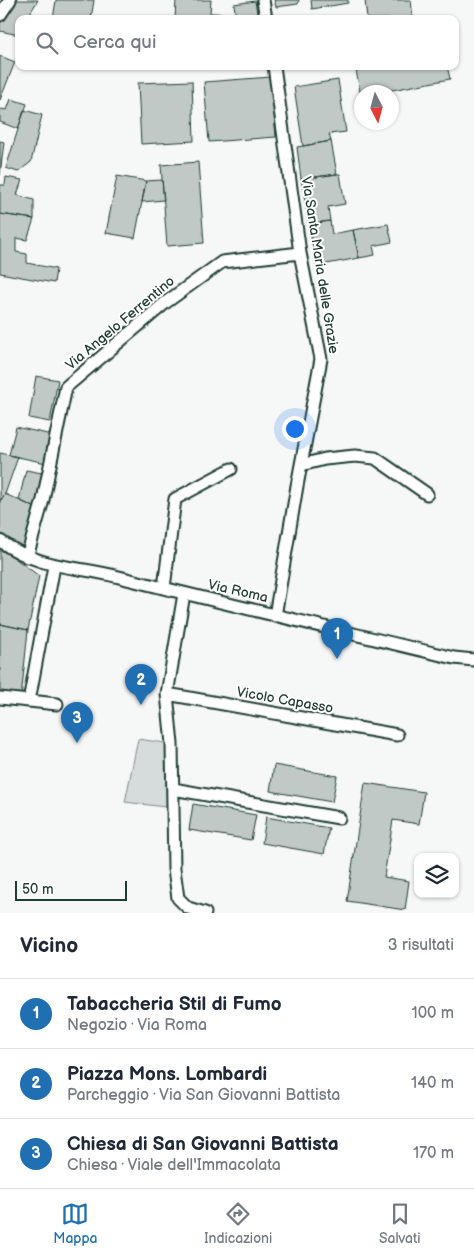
<!DOCTYPE html>
<html lang="it">
<head>
<meta charset="utf-8">
<style>
  :root { --surface:#fff; --page:#f6f6f7; --text:#1f2937; --muted:#747a83; --line:#e0e1e3; --accent:#1f6fb2 }
  body { margin:0; font-family:"Balsamiq Sans",sans-serif; background:var(--page); color:var(--text) }
  .controls { position:absolute; right:15px; bottom:15px; display:grid; overflow:hidden; border-radius:10px; box-shadow:0 1px 4px #0004 }
  .controls button { width:45px; height:45px; display:grid; place-items:center; padding:0; border:0; border-bottom:1px solid var(--line); background:var(--surface); color:var(--text); font:25px sans-serif }
  .compass { position:absolute; left:354px; top:85px; width:45px; height:45px; border-radius:50%; background:var(--surface); box-shadow:0 1px 4px #0004; rotate:174deg }
  .scale { position:absolute; left:15px; bottom:12px; width:112px; box-sizing:border-box; padding-left:5px; border:2px solid #1f3d34; border-top:0; font-size:14px; line-height:18px; white-space:nowrap; color:#1f3d34; -webkit-text-stroke:4px #fff; paint-order:stroke }
  .you { position:absolute; left:294px; top:428px; width:18px; height:18px; margin:-12px; border:4px solid #fff; border-radius:50%; background:#1a73e8; box-shadow:0 0 0 8px #1a73e833 }
  .badge { display:grid; place-items:center; width:32px; height:32px; border-radius:50%; background:var(--accent); color:#fff; font-size:16px; font-weight:700 }
  .pin { position:absolute; translate:-50% -41px; filter:drop-shadow(0 1px 2px #0008) }
  .pin::after { content:''; position:absolute; top:26px; width:18px; height:15px; background:inherit; clip-path:polygon(0 0,100% 0,50% 100%) }
  .list { margin:0; padding:0; list-style:none }
  h2 { display:flex; justify-content:space-between; align-items:center; height:65px; margin:0; padding:0 20px; font-size:21px }
  h2 small { font-size:16px; font-weight:400; color:var(--muted) }
  .list li { display:grid; grid-template-columns:32px 1fr auto; gap:15px; align-items:center; box-sizing:border-box; height:70px; padding:0 20px; border-top:1px solid var(--line) }
  .list b { display:block; font-size:19px; white-space:nowrap }
  .list p { margin:0; font-size:16px; white-space:nowrap; color:var(--muted) }
  .list em { font-size:16px; font-style:normal; color:var(--muted) }
  .icon { flex:none; width:28px; height:28px; fill:none; stroke:currentColor; stroke-width:2; stroke-linecap:round; stroke-linejoin:round }
  .map { position:relative; flex:none; width:474px; height:913px; overflow:hidden }
  .search { position:absolute; background:var(--surface); box-shadow:0 1px 4px #0004; left:15px; right:15px; top:15px; height:55px; display:flex; align-items:center; gap:12px; box-sizing:border-box; padding:0 18px; border-radius:10px; color:var(--muted); font-size:19px }
  .sheet { height:275px; background:var(--surface) }
  nav { display:flex; justify-content:space-around; align-items:center; box-sizing:border-box; height:70px; border-top:1px solid var(--line); background:var(--surface); font-size:14px; color:var(--muted) }
  nav a { display:grid; justify-items:center; gap:2px }
  nav .on { color:var(--accent) }
  .map>svg:first-child { display:block }
</style>
</head>
<body>
<div class="map">
<svg width="474" height="913" viewBox="0 0 474 913">
  <rect width="100%" height="100%" fill="#f6f7f7"/>
  <filter id="ink" filterUnits="userSpaceOnUse"><feTurbulence type="fractalNoise" baseFrequency=".02" numOctaves="2"/><feDisplacementMap in="SourceGraphic" scale="10" xChannelSelector="R" yChannelSelector="G"/><feConvolveMatrix kernelMatrix="1 2 1 2 8 2 1 2 1" color-interpolation-filters="sRGB"/></filter>
  <g filter="url(#ink)">
    <!-- green -->
    <path fill="#d6dcdb" stroke="#7a8c88" d="M138 739 172 744 173 808 125 802Z"/>
    <!-- building -->
    <path fill="#c0c9c6" stroke="#1f3d34" d="M13 0H38L27 18 30 19H19V35L0 31V24Z
      M56 0H94L91 19H53Z
      M176 0H211L210 13 234 14V19H175Z
      M274 0H299L298 4 276 7Z
      M311 0H348V3L312 9Z
      M365 0H411L413 19H367Z
      M255 1 258 19H236L234 4Z
      M0 56 15 62 0 100Z
      M375 66H447L450 79 381 92H362L361 97 356 70Z
      M271 77 276 137 209 142 204 82Z
      M338 80 346 132 329 134 331 141 303 146 294 87Z
      M192 81 194 141 141 144 138 83Z
      M11 99 27 104 18 129 0 122V109L7 110Z
      M24 110 42 115 31 162 18 172 6 168Z
      M0 141 4 142 0 175Z
      M331 141 337 174 301 179 297 147Z
      M198 162 204 243 167 246 161 165Z
      M337 174H340L345 204 328 207 330 221 309 224 301 179Z
      M117 176 146 181 135 238 106 233Z
      M6 177 22 180 17 195 34 200V219L0 214V185H5Z
      M162 180 164 200 142 202 146 181Z
      M0 214 34 219 27 240 16 238V252L27 254V263L56 269 54 283 0 273Z
      M330 221 332 234 353 230 359 258 316 266 309 224Z
      M388 224 392 242 373 246 375 255 359 258 353 230Z
      M36 376 58 380 50 422 29 418Z
      M16 427 52 435 46 463 9 455Z
      M0 453 18 457 5 494 0 501Z
      M26 470 47 474 38 509 19 500Z
      M5 494 38 509 24 551 0 535V501Z
      M0 547 39 576 28 630 0 624Z
      M0 624 28 630 21 698 0 695Z
      M274 765 337 776 332 802 270 791Z
      M365 783 424 792 419 824 393 820 384 877 409 881 405 910 347 901Z
      M193 804 256 815 251 840 189 830Z
      M266 817 329 828 324 854 262 843Z"/>
    <g fill="none" stroke-linecap="round" stroke-linejoin="round">
      <defs>
        <path id="street" d="M263 0 266 19
          M0 15 10 0
          M274 66 300 253 321 359 297 486 275 616
          M301 465 325 459 355 456 375 458 427 494
          M0 541C42 570 74 565 119 577 230 605 342 631 454 658L474 660
          M27 557 43 500 66 387 165 303 222 262 300 253
          M54 566 29 701 57 704
          M164 588 175 499 231 469
          M184 594 167 694 172 744 174 869 178 898 188 908 205 913
          M167 694 397 735
          M0 698 29 701
          M173 789 339 818"/>
      </defs>
      <!-- street casing -->
      <use href="#street" stroke="#1f3d34" stroke-width="15"/>
      <!-- street -->
      <use href="#street" stroke="#fff" stroke-width="11"/>
    </g>
  </g>
  <g text-anchor="middle" dominant-baseline="central" stroke-width="4" stroke-linejoin="round" paint-order="stroke">
    <!-- street labels -->
    <g font-size="14" fill="#1f3d34" stroke="#fff">
      <text transform="translate(320 265) rotate(81)">Via Santa Maria delle Grazie</text>
      <text transform="translate(120 323) rotate(-40)">Via Angelo Ferrentino</text>
      <text transform="translate(238 591) rotate(13)">Via Roma</text>
      <text transform="translate(285 700) rotate(10)">Vicolo Capasso</text>
    </g>
  </g>
</svg>
<div class="controls">
<button><svg class="icon" aria-label="layers" viewBox="0 0 24 24"><path d="M12 4l9 5-9 5-9-5zM3 14l9 5 9-5"/></svg></button>
</div>
<svg class="compass" viewBox="-18 -18 36 36"><path d="M0-13l5 13h-10z" fill="#e53935"/><path d="M0 13l5-13h-10z" fill="#747a83"/></svg>
<div class="scale">50 m</div>
<div class="you"></div>
<div class="pin badge" style="left:337px;top:659px">1</div>
<div class="pin badge" style="left:141px;top:705px">2</div>
<div class="pin badge" style="left:77px;top:743px">3</div>
<div class="search"><svg class="icon" aria-label="search" viewBox="0 0 24 24"><circle cx="10" cy="10" r="6"/><path d="M15 15l6 6"/></svg>Cerca qui</div>
</div>
<section class="sheet">
<h2>Vicino<small>3 risultati</small></h2>
<ul class="list">
<li><span class="badge">1</span><div><b>Tabaccheria Stil di Fumo</b><p>Negozio · Via Roma</p></div><em>100 m</em></li>
<li><span class="badge">2</span><div><b>Piazza Mons. Lombardi</b><p>Parcheggio · Via San Giovanni Battista</p></div><em>140 m</em></li>
<li><span class="badge">3</span><div><b>Chiesa di San Giovanni Battista</b><p>Chiesa · Viale dell'Immacolata</p></div><em>170 m</em></li>
</ul>
</section>
<nav>
<a class="on"><svg class="icon" aria-label="map" viewBox="0 0 24 24"><path d="M3 6l6-2 6 2 6-2v14l-6 2-6-2-6 2zM9 4v14M15 6v14"/></svg>Mappa</a>
<a><svg class="icon" aria-label="directions" viewBox="0 0 24 24"><path d="M12 3l9 9-9 9-9-9zM9 14v-3h6M13 9l2 2-2 2"/></svg>Indicazioni</a>
<a><svg class="icon" aria-label="saved" viewBox="0 0 24 24"><path d="M7 4h10v16l-5-4-5 4z"/></svg>Salvati</a>
</nav>
</body>
</html>
